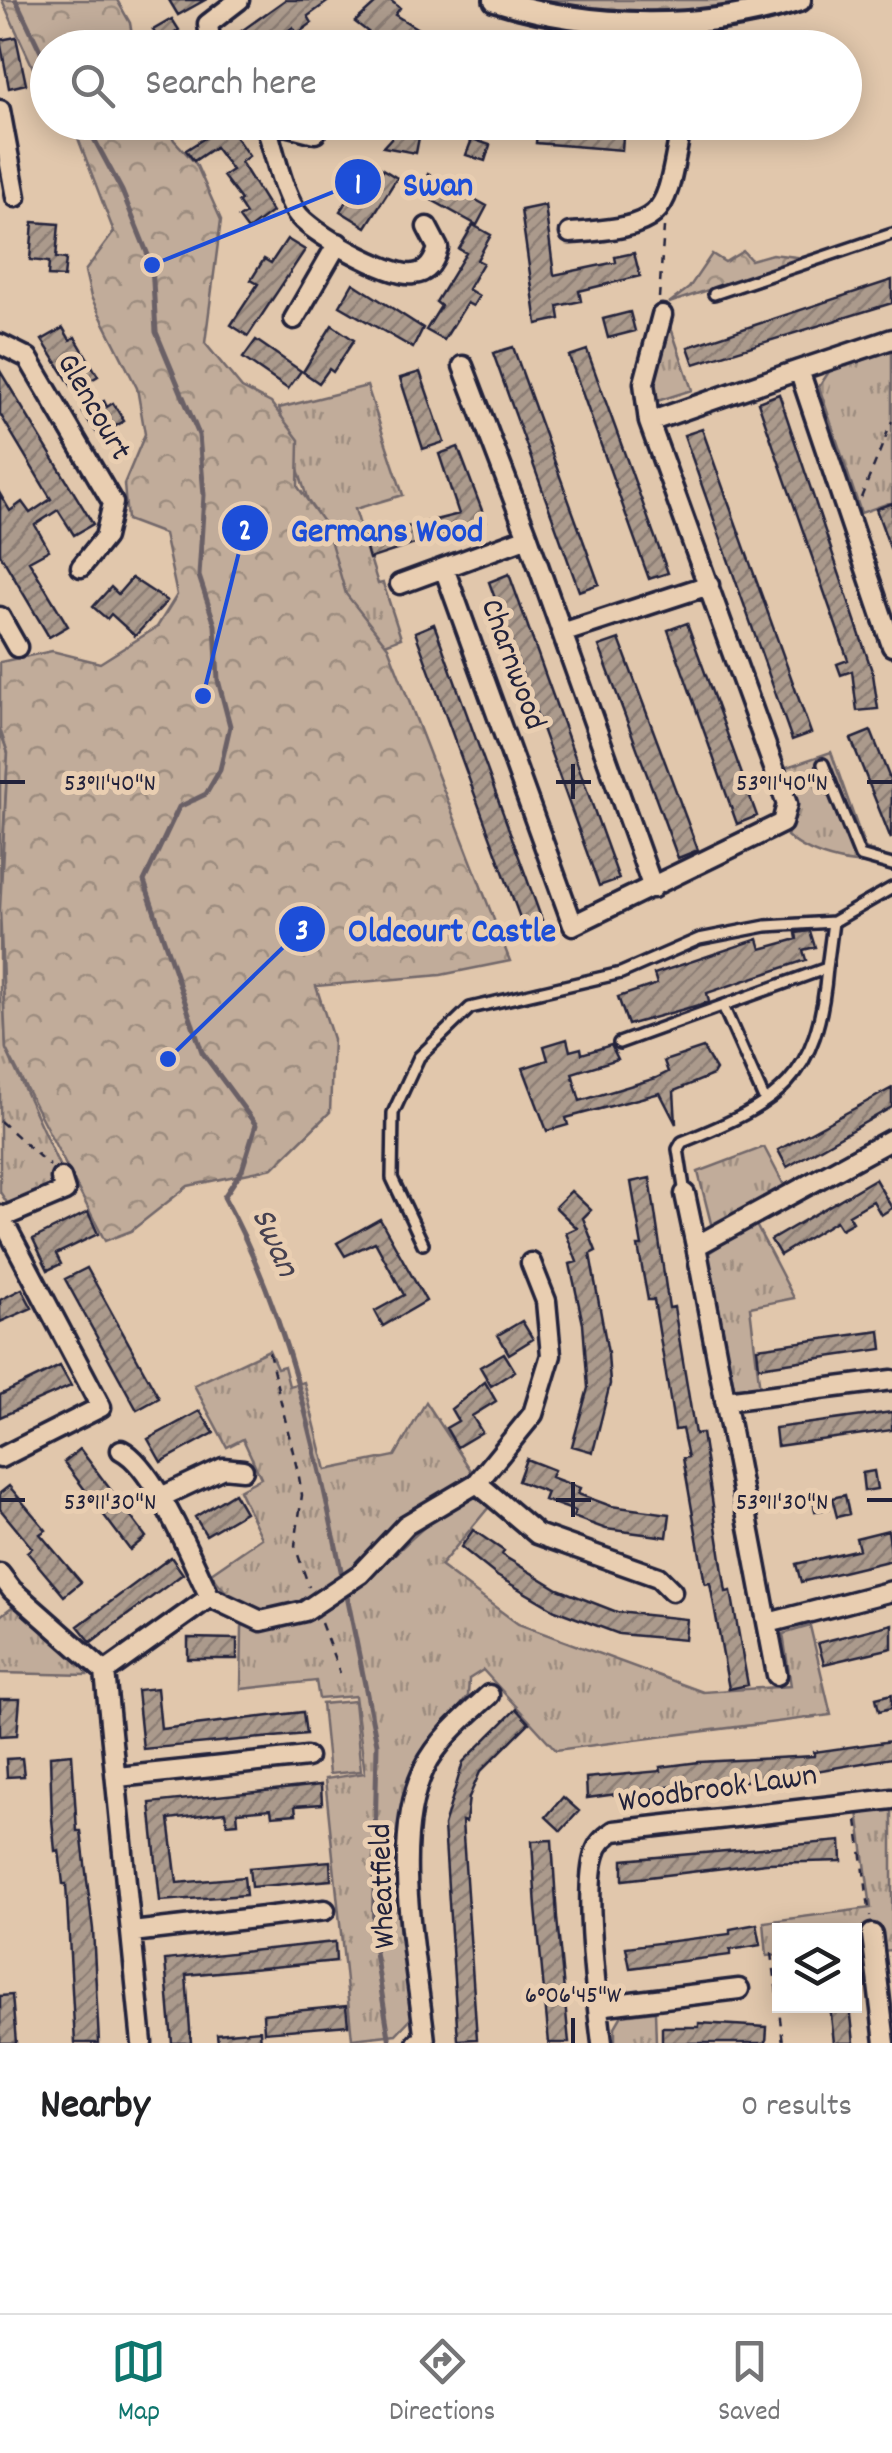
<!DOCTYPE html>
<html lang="en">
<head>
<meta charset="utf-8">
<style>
  :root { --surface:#fff; --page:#f6f6f6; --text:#202124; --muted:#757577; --line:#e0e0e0; --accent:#0f766e }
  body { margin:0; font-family:Dekko,sans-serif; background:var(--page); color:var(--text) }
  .controls { position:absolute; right:30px; bottom:30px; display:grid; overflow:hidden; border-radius:0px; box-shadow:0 5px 25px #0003 }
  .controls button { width:90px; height:90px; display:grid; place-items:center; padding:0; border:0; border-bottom:2px solid var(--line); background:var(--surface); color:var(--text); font:50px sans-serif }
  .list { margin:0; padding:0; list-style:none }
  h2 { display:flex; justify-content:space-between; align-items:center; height:130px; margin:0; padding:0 40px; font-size:42px }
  h2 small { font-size:32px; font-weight:400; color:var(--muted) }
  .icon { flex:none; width:55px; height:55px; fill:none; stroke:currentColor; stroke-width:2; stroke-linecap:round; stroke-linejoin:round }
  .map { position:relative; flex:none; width:892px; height:2043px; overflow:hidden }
  .search { position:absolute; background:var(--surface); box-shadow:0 5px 25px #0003; left:30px; right:30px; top:30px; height:110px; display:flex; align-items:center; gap:25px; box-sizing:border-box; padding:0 35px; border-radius:55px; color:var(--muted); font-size:38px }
  .sheet { height:270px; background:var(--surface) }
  nav { display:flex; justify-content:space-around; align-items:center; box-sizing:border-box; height:140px; border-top:2px solid var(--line); background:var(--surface); font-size:28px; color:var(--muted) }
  nav a { display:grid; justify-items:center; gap:5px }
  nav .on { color:var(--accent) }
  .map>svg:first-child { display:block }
</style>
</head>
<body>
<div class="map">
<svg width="892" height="2043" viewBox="0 0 892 2043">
  <defs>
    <pattern id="grass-tufts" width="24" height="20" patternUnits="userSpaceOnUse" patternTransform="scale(2.5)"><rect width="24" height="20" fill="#c1ac9a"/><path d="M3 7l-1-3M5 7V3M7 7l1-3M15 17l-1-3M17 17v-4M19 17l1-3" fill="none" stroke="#9c8c7f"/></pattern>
    <pattern id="forest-crowns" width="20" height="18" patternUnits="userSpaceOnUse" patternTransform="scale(2.5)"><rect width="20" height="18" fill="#c1ac9a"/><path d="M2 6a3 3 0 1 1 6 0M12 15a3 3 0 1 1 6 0" fill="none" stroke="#9c8c7f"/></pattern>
    <pattern id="building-hatch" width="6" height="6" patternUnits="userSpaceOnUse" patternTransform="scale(2.5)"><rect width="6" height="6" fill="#ab9a8c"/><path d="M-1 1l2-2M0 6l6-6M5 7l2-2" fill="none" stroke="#8b7d74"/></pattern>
  </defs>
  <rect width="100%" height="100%" fill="#e1c7ac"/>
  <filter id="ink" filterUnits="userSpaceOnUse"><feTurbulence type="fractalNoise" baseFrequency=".01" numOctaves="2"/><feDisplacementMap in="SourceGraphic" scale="20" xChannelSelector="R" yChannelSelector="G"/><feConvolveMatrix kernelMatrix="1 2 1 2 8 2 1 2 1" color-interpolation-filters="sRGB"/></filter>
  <g filter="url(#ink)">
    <!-- grass -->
    <path fill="url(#grass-tufts)" stroke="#72676a" stroke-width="2.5" d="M669 322 692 390 654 402 652 385Z
      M892 347V502L861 513 819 387 832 367Z
      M367 386 403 495 355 509 378 584 383 583 401 638 356 655 279 408Z
      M0 731 8 753 0 894Z
      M831 752 865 848 892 860C861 870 812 858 787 836L797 810 781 769Z
      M0 920 6 1049 63 1174C53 1191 27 1204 7 1203L0 1192Z
      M764 1147 786 1189 713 1231 698 1172Z
      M755 1223 794 1298 750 1307 760 1390 736 1391 730 1384 707 1254Z
      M269 1350 277 1368 284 1366 289 1386 304 1382 326 1470 395 1456 426 1402 472 1472C450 1491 425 1504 404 1523 351 1570 270 1665 211 1573L262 1538 239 1490 261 1478 243 1439 227 1447 194 1385Z
      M472 1495 489 1507 440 1566 518 1624 703 1692 791 1686 783 1634 810 1626 831 1715 556 1750 483 1670 469 1679 468 1696C451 1719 430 1736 417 1763 392 1818 411 1950 414 2015L396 2034 352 2039 325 1779 365 1773 355 1696 319 1699 316 1681 241 1689 242 1628 244 1621C337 1651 397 1528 472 1495Z
      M12 1607 27 1613 84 1666 87 1675 0 1673V1616Z
      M892 1801V1950L875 1952 873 1944 855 1946 854 1930H780L779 1955 767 1956 764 1922 871 1908 857 1804Z
      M655 2011 656 2043H615V2027L622 2015Z"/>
    <!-- forest -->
    <path fill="url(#forest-crowns)" stroke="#72676a" stroke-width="2.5" d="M2 0H117L130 23 134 47 48 48 47 98Z
      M525 0H746V3L710 14 547 9Z
      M67 123H166L174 140 196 164 221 220 205 343 242 388 271 403 299 440 298 487 326 526 346 594 388 647 510 961 441 975 316 986 333 1039 330 1112 273 1168 188 1186 131 1231 105 1241 6 1049 0 909 8 753 0 729V662L52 651 100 663 157 627 177 595 164 534 127 520 124 484 145 434 137 388 91 297 85 271 114 232 76 133Z
      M743 251 751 260 772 254 805 258 669 303 689 288 712 254 725 262Z"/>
    <!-- garden -->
    <path fill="#c1ac9a" stroke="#72676a" stroke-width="2.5" d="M354 1701 361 1771 329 1774 322 1704Z"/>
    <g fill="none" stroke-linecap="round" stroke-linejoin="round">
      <!-- stream -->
      <path stroke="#6a6066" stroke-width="5" d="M16 0 48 67
        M85 122 122 191 152 265 156 332 199 435 204 495 199 576 215 625 218 680 230 726 220 770 206 794 179 807 144 881 202 1052 256 1125 242 1170 224 1197C289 1315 316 1450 343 1580
        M346 1591 377 1744 373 1940 390 2043"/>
    </g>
    <!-- building -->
    <path fill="url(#building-hatch)" stroke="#22223b" stroke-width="2.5" d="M169 0H205L178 15Z
      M285 0H330L308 16 312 23 297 34 293 27 264 48H250L240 32Z
      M379 0H390L400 8 395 15 423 32 419 39 432 48H389L355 22Z
      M172 19 179 30 172 35 180 48H163L153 30Z
      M16 37 26 84 9 88 0 40Z
      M198 122H225L249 156 241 162 272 212 248 230 239 218 246 214 238 202 241 200 223 176 232 170 215 147 194 161 186 150 208 136Z
      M373 122 421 127 416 153 383 147 393 136Z
      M538 122H632L631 137H623L622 150 536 143Z
      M472 139 490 145 485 161 466 155Z
      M371 162 397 178 366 227 340 211Z
      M428 174 487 206 477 225 419 193Z
      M545 205 554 275 616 262 615 257 634 253 640 276 579 291 581 301 558 306 560 319 537 324 521 210Z
      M33 222 59 224 56 258 66 259 64 277 48 276 49 262 30 260Z
      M473 225 491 235 477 260 483 263 468 289 479 296 473 306 467 303 444 340 426 330 441 306 436 302 466 253 459 249Z
      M287 239 305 250 248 336 231 325 258 284 251 280 264 259 271 263Z
      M892 280V303L694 364 688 347Z
      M353 283 423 328 413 348 340 306Z
      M630 312 635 331 608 338 603 319Z
      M332 325 354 340 333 372 329 369 319 383 303 372Z
      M63 328 70 340 75 337 98 376 74 390 42 340Z
      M256 340 301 371 288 389 243 358Z
      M513 347 599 584 579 591 493 353Z
      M587 350 668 573 649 579 569 356Z
      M0 371 93 524 74 535 58 510 35 525 49 550 29 561 68 626 49 637 0 554V494L10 511 22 502 30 513 51 499 0 414Z
      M420 372 444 442 423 449 400 378Z
      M779 394 873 674 878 709 857 711 852 671 841 675 837 664 848 660 758 402Z
      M104 401 107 407 113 403 124 421 99 436 83 413Z
      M702 429 811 733 792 740 684 435Z
      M458 447 486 521 369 559 363 538 459 514 439 454Z
      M892 503V547L890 548 876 509Z
      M509 574 619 879 599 886 489 582Z
      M132 578 167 601 135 636 111 614 107 619 93 607 111 587 118 594Z
      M687 623 757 816 737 824 668 630Z
      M434 624 546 931 527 937 415 632Z
      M619 639 698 850 678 858 599 646Z
      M871 731 892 784 891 839 851 739Z
      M810 931 815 947 803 950 806 960 707 993 709 1002 628 1025 618 997 657 984 654 974 758 939 761 949 797 939 796 933Z
      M567 1039 570 1051 581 1048 582 1054 611 1045 618 1059 572 1073 580 1101 656 1078 668 1072 664 1061 703 1048 716 1070 713 1075 674 1091 676 1124 660 1093 566 1118 568 1125 547 1131 523 1068 548 1060 544 1046Z
      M892 1088V1107L787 1167 778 1150Z
      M650 1178 669 1308 674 1307 695 1434 702 1433 726 1592 731 1591 748 1685 729 1689 710 1583 705 1584 683 1458 688 1457 682 1429 675 1430 654 1300H648L638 1246H642L631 1182Z
      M875 1179 892 1208 881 1215 873 1201 849 1215 853 1222 841 1229 836 1221 780 1255 771 1240Z
      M571 1191 591 1210 583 1218 596 1251 590 1254 608 1353 610 1384 593 1452 572 1446 588 1388 583 1324 570 1264 577 1262 566 1233 577 1228 555 1207Z
      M88 1212 98 1234 56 1254 61 1264 48 1270 33 1239Z
      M380 1219 426 1301 383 1326 375 1311 404 1295 375 1242 345 1256 337 1243Z
      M87 1268 159 1398 137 1410 65 1279Z
      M22 1289 32 1308 0 1322V1300Z
      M522 1321 533 1339 509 1354 498 1335Z
      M880 1331 882 1349 759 1367 757 1348Z
      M504 1353 515 1371 491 1386 480 1367Z
      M60 1366 71 1386 0 1417V1395Z
      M485 1382 496 1401 472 1416 482 1432 457 1447 446 1428 458 1421 451 1409Z
      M200 1411 214 1433 161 1462 148 1439Z
      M892 1412V1430L777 1446 775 1428Z
      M80 1449 146 1537 130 1550 64 1462Z
      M526 1459 554 1470 551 1477 580 1488 578 1494 611 1506 670 1514 667 1537 606 1529 573 1517 575 1511 544 1500 547 1492 518 1481Z
      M874 1471 877 1489 864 1491 862 1473Z
      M9 1486 46 1530 40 1534 81 1582 64 1596 27 1552 32 1548 0 1509V1493Z
      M826 1492 828 1509 815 1511 812 1494Z
      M234 1493 245 1512 206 1535 195 1517Z
      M845 1495 849 1514 837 1517 832 1498Z
      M473 1530 504 1551 502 1555 558 1589 617 1612 687 1619 685 1640 619 1634 555 1610 497 1576 461 1547Z
      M888 1530 892 1560 801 1582 796 1564 859 1549 856 1538Z
      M171 1557 183 1574 91 1642 78 1626Z
      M892 1624V1648L824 1664 818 1643Z
      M188 1638 237 1639V1659H188Z
      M157 1688 161 1729 303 1712 306 1734 143 1749 137 1690Z
      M892 1694V1708L879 1711 876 1698Z
      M0 1699H20L17 1735 0 1736Z
      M516 1709 529 1723 480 1772 469 1797 466 1822 462 1821 477 2039 458 2040 444 1826 463 1762Z
      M892 1741V1758L804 1773V1778L690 1784 587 1798 586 1778 661 1771 660 1767 699 1762 814 1756V1752Z
      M72 1754 77 1831H81L93 1929 99 2043H75L66 1884H63L59 1850 55 1851 52 1819 50 1756Z
      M22 1758 24 1776 7 1777 6 1759Z
      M321 1785 322 1804 295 1806 296 1814 272 1816 271 1809 237 1812 238 1823 227 1824 225 1812 169 1819 177 1883 244 1877 246 1895 160 1901 150 1803Z
      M563 1797 579 1811 561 1831 546 1817Z
      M552 1840 557 1918 569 2043H549L536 1908 532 1841Z
      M841 1841 842 1861 766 1863 623 1880V1860Z
      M330 1861 331 1880 251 1887 249 1868Z
      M757 1924 761 1945 730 1950V1955L630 1968 626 1947 730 1934V1929Z
      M335 1942 336 1961 186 1975 191 2043H172L165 1960Z
      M12 1995 16 2043H0V1996Z
      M346 2006 348 2025 264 2032 263 2014Z
      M830 2006H850L854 2043H834Z
      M699 2023 767 2027 766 2043H662V2027H699Z
      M260 2030 261 2043H218L217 2034Z"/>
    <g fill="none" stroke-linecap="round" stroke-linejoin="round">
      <defs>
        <path id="service" d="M714 294 892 234
          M823 764 860 856 892 865
          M723 1006 765 1101
          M619 1043 827 968 833 922
          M685 1194 678 1149 682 1142C780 1103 818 1079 827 968
          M423 1244 392 1178 393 1113 419 1057 470 1008 621 973 699 939 766 926 833 922 892 888"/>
        <path id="minor" d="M211 48 208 24 239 0
          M686 48V23
          M0 110 16 197
          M265 122C274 150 281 187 296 212 308 232 390 277 413 274 428 273 434 262 438 248L427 227
          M273 122 315 133
          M570 233C672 226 664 215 682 122
          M294 319 338 243
          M892 339 799 370 892 646
          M0 344 28 358 113 503 105 537 81 567
          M463 366 528 537
          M649 422 644 383 662 315
          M444 568 573 925 782 823 787 804 649 422 799 370
          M400 584 528 537 653 888
          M0 617 17 647
          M565 632 709 585
          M685 1194 696 1246
          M0 1215 101 1407 0 1458
          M1 1218 65 1191 61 1178
          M725 1401 892 1380
          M121 1450C155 1467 192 1562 210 1597
          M477 1483 537 1534 658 1577 672 1591
          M159 1498 223 1468 243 1470
          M0 1574 12 1590 105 1672
          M768 1623 892 1591
          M105 1672 210 1597 261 1621 305 1611 360 1574 406 1525 477 1483 533 1414 551 1355 546 1301 531 1263
          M105 1672 142 2043
          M777 1675 696 1246 892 1139
          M118 1777 307 1757
          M132 1932 325 1910
          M872 1934 885 2043
          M598 2006 739 1989
          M417 2043 425 2042C417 1963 389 1842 424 1769 438 1740 466 1716 489 1695
          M602 2043C597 2002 583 1889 595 1854 598 1843 604 1838 614 1831L892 1799"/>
        <path id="tertiary" d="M495 0C592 30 704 32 800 0"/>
      </defs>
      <!-- service casing -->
      <use href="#service" stroke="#22223b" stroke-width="16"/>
      <!-- minor casing -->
      <use href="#minor" stroke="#22223b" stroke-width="25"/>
      <!-- tertiary casing -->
      <use href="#tertiary" stroke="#22223b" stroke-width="28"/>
      <!-- path -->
      <path stroke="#22223b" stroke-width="2.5" stroke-dasharray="8 8" stroke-linecap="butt" d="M659 298 664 227
        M861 498 892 421
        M0 1121 50 1166
        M269 1352 299 1477 302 1495 295 1546 309 1587
        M321 1623 340 1673
        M857 1820 870 1916
        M772 1953 783 2043"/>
      <!-- service -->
      <use href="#service" stroke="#e9ceb1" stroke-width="9"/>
      <!-- minor -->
      <use href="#minor" stroke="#e9ceb1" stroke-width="18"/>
      <!-- tertiary -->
      <use href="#tertiary" stroke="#e9ceb1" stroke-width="20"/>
    </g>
  </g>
  <!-- ticks -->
  <path fill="none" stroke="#22223b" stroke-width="4" d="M573 764V799M0 782H25M556 782H591M867 782H892M573 1482V1517M0 1500H25M556 1500H591M867 1500H892M573 2018V2043"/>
  <g text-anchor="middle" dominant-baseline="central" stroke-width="10" stroke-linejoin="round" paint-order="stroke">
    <!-- street labels -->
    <g font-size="32" fill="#22223b" stroke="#e9ceb1">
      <text transform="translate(92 408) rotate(60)">Glencourt</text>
      <text transform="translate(511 665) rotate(70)">Charnwood</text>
      <text transform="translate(718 1791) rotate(-8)">Woodbrook Lawn</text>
      <text transform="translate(385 1886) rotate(-92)">Wheatfield</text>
    </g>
    <!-- water labels -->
    <g font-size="35" font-style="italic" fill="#464150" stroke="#e9ceb1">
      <text transform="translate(273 1243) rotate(66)">Swan</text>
    </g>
  </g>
  <g font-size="25" text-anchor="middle" fill="#22223b" stroke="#e9ceb1" stroke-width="10" stroke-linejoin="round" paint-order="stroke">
    <text x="110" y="790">53°11'40"N</text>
    <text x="782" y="790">53°11'40"N</text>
    <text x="110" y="1509">53°11'30"N</text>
    <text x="782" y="1509">53°11'30"N</text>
    <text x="573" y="2002">6°06'45"W</text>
  </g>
  <!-- callouts -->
  <path fill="none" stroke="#1d4ed8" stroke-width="4" d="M152 265L358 182M203 696L245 528M168 1059L302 929"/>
  <g fill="#1d4ed8" stroke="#e9ceb1" stroke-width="4">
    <circle cx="152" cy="265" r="10"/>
    <circle cx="203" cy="696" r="10"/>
    <circle cx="168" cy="1059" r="10"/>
    <circle cx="358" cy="182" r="25"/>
    <circle cx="245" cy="528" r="25"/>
    <circle cx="302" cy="929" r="25"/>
  </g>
  <g font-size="30" text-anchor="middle" font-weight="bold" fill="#fff">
    <text x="358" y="193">1</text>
    <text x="245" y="539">2</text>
    <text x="302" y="939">3</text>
  </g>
  <g font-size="35" text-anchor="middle" font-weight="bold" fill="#1d4ed8" stroke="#e9ceb1" stroke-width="10" stroke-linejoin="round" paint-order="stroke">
    <text x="438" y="195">Swan</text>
    <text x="387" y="541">Germans Wood</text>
    <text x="452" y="941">Oldcourt Castle</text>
  </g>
</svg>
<div class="controls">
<button><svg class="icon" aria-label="layers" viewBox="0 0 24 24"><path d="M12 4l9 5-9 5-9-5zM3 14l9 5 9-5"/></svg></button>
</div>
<div class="search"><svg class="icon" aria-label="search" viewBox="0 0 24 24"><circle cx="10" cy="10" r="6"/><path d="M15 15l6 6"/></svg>Search here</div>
</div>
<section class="sheet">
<h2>Nearby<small>0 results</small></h2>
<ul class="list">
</ul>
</section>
<nav>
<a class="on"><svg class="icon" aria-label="map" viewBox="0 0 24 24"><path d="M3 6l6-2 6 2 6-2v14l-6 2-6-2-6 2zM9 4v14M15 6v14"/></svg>Map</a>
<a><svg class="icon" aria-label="directions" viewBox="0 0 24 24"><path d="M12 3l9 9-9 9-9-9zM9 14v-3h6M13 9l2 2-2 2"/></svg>Directions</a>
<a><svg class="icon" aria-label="saved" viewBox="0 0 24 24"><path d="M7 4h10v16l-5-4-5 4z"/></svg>Saved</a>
</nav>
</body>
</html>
